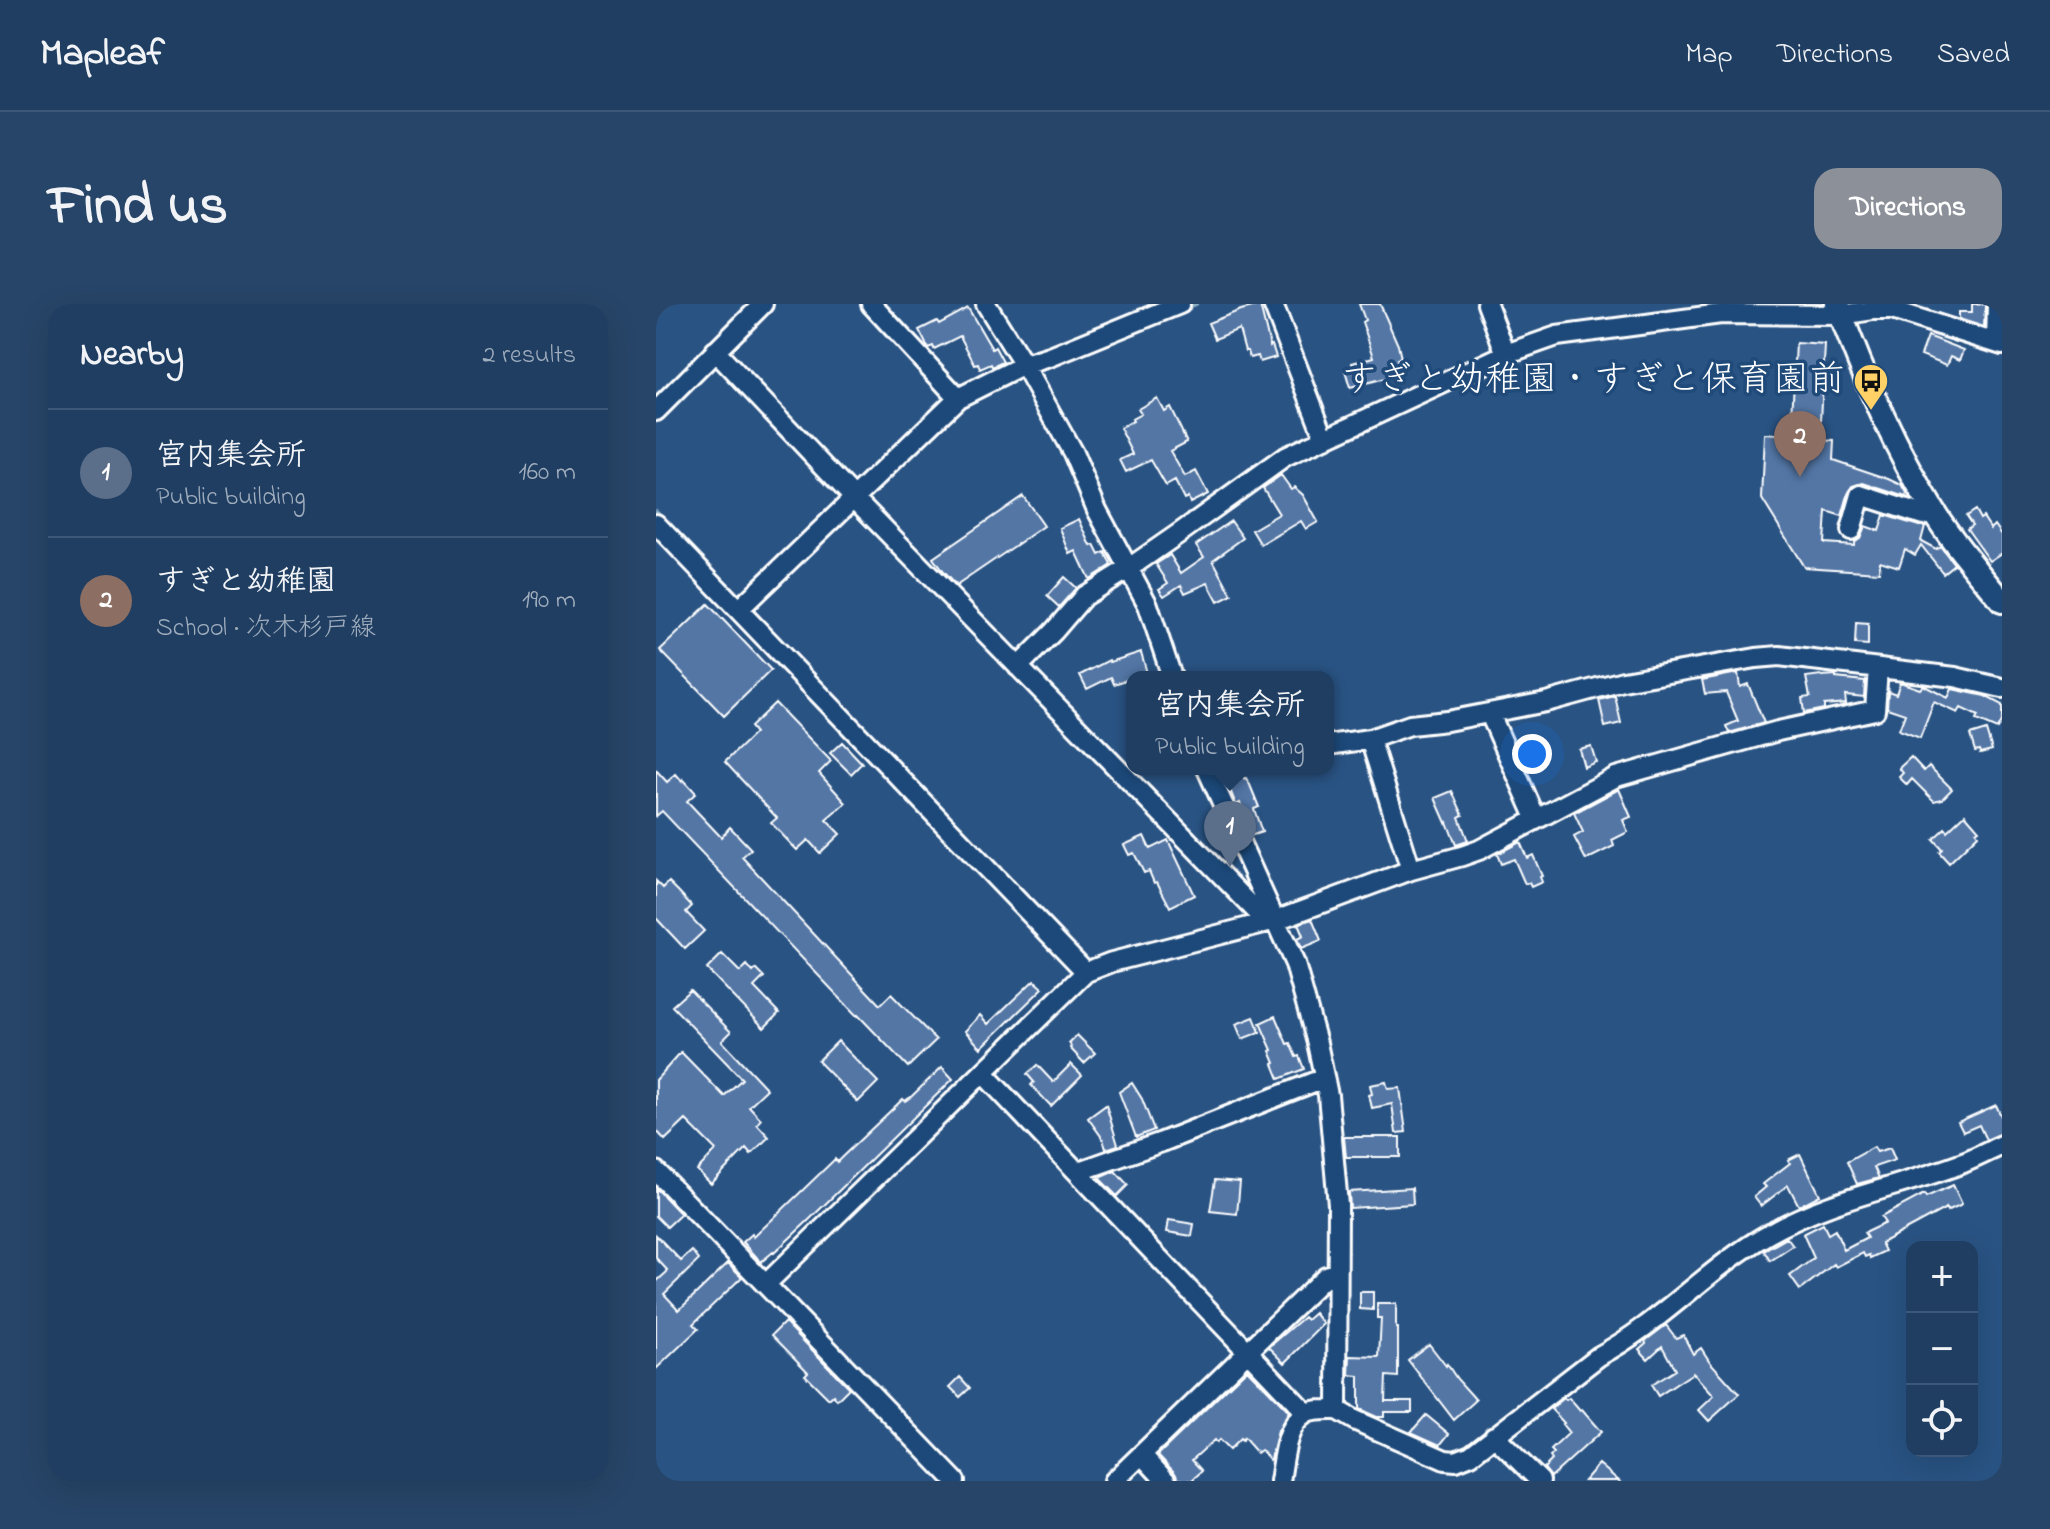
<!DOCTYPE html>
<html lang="en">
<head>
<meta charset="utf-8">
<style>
  :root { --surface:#1f3e62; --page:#274568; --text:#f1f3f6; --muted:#a1aebe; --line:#3c5777; --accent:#8c9099 }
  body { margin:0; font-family:"Indie Flower","Klee One",sans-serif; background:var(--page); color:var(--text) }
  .controls { position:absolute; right:24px; bottom:24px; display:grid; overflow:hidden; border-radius:16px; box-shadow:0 8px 32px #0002 }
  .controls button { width:72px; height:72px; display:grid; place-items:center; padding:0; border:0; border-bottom:2px solid var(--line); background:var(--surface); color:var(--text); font:40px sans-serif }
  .you { position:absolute; left:876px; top:450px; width:28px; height:28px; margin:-20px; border:6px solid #fff; border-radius:50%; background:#1a73e8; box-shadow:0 0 0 12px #1a73e833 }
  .badge { display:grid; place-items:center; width:52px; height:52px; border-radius:50%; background:var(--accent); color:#fff; font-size:26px; font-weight:700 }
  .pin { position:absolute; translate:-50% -66px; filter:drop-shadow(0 2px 4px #0008) }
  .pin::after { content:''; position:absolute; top:42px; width:28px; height:24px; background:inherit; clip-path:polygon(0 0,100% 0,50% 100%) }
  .popup { position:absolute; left:470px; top:367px; width:208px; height:104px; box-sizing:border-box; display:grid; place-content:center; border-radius:16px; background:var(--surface); filter:drop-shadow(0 2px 6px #0005); font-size:26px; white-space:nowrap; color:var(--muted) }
  .popup b { font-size:30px; color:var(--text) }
  .popup::after { content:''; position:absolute; left:50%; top:100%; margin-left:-16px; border:16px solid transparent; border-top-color:var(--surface) }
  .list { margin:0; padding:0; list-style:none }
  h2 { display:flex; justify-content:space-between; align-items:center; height:104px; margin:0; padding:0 32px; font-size:34px }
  h2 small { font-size:26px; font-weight:400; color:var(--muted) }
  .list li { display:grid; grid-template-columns:52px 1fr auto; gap:24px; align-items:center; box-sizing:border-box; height:128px; padding:0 32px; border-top:2px solid var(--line) }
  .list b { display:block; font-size:30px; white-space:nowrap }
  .list p { margin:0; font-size:26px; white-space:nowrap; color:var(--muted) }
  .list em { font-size:26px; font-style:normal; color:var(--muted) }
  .icon { flex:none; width:44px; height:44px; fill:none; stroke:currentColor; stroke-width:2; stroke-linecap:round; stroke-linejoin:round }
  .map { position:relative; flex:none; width:1346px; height:1177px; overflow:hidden; border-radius:24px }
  header { display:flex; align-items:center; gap:48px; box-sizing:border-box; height:112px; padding:0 40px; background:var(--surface); border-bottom:2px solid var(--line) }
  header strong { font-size:38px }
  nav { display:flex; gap:44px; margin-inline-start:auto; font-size:28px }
  .intro { display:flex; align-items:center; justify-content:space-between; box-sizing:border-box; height:192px; padding:0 48px }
  h1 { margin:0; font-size:56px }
  .button { padding:20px 36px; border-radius:24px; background:var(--accent); color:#fff; font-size:28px; font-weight:700 }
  main { display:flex; gap:48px; padding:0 48px }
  aside { flex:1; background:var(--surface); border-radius:24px; box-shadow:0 8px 32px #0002 }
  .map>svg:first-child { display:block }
</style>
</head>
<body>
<header>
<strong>Mapleaf</strong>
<nav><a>Map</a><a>Directions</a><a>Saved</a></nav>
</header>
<div class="intro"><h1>Find us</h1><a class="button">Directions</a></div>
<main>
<aside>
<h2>Nearby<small>2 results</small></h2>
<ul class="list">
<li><span class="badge" style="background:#5c6f8a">1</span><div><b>宮内集会所</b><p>Public building</p></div><em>160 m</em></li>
<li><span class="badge" style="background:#8d6e63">2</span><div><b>すぎと幼稚園</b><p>School · 次木杉戸線</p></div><em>190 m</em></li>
</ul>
</aside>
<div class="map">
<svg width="1346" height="1177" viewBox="0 0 1346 1177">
  <rect width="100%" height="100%" fill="#295383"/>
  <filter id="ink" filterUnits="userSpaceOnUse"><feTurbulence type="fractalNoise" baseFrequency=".0125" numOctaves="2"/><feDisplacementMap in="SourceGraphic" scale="16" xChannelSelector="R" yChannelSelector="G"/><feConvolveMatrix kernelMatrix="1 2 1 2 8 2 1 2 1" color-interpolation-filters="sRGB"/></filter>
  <g filter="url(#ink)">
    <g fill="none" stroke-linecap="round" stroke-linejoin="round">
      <!-- stream -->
      <path stroke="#8caec2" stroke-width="4" d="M528 5 540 0
        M0 207 9 216
        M15 223 83 293"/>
    </g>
    <!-- building -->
    <path fill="#5376a5" stroke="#fff" stroke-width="2" d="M703 0H724L742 41 745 54 741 55 744 71 694 84 689 67 697 64 696 59 718 53 706 18 709 16Z
      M1316 0H1329L1328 23 1303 15V8H1316Z
      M604 1 614 42 616 41 620 53 604 58 602 52 594 54 592 47H589L583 25 559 35 552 19 585 6Z
      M312 4 336 45 339 43 347 58 336 63 335 60 324 65 322 60 319 61 304 32 278 45 277 42 272 44 263 26 281 17 283 20Z
      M1272 32 1308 46 1304 56 1295 52 1291 61 1265 51Z
      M1140 39 1169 41 1164 136 1178 137 1177 156 1233 175 1246 181 1251 190 1250 193 1208 179 1197 182 1193 188 1186 212 1170 207 1168 239 1198 241V237L1204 234 1209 222 1223 227 1228 211 1263 222H1269L1265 237 1280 245 1284 242 1298 260 1287 269 1265 241 1259 251 1249 245 1243 263 1224 257 1223 268 1148 263 1106 195 1109 130 1135 132Z
      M501 94 508 107 514 103 531 138 514 147 529 173 540 167 552 190 534 199 532 193 528 195 519 177 510 182 495 156 470 168 464 156 477 150 464 124 477 117 476 115 485 110 482 105Z
      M625 171 635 185 638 183 647 191 662 218 650 225 645 217 605 241 596 226 623 210 607 184Z
      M367 192 388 222 300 282 287 268 277 254Z
      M1319 206 1324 215 1327 213 1335 225 1339 221 1346 231V249L1334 257 1311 225 1316 221 1310 212Z
      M423 215 435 242 438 241 443 251 449 248 455 261 433 275 420 247 414 250 404 224Z
      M575 217 587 234 557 256 576 291 562 298 552 279 529 289 525 281 508 292 503 285 512 279 500 260 514 251 525 269 548 253 540 241Z
      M408 273 420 284 403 303 391 292Z
      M52 300 115 366 68 412 4 346Z
      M1200 319 1212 320V341L1199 340Z
      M485 348 491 369 458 380 455 373 431 385 424 371 453 356 454 358Z
      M1082 369 1084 383 1092 380 1108 419 1073 429 1070 422 1082 417 1070 388 1049 390 1046 376Z
      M1165 371 1166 372 1180 371V374L1209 377 1208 393 1189 391 1190 399 1168 401V405L1148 409 1146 394 1154 393 1150 373Z
      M1244 378 1264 385 1267 381 1292 394 1296 385 1329 392 1346 401V415L1341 425 1320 416 1322 412 1305 404 1302 409 1278 398 1264 434 1243 426 1249 410 1231 404 1232 387 1240 390Z
      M959 392 965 419 949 423 943 396Z
      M119 399 175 457 163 469 190 499 170 516 184 530 164 549 152 536 141 546 115 519 121 514 69 458 99 429 94 423Z
      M1330 426 1336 446 1324 449 1323 446 1319 447 1314 431Z
      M186 438 206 459 195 470 174 449Z
      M935 442 940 458 928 463 923 445Z
      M1255 453 1268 467 1273 462 1296 485 1286 495 1278 497 1256 475 1251 481 1243 473 1247 469 1243 464Z
      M0 466 11 478 20 470 26 477 27 475 40 489 31 497 65 533 74 523 95 545 86 553 224 701 235 690 280 736 252 763 202 711 201 712 6 507 0 512Z
      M584 466 588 475 590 474 594 481 603 503 598 505 606 528 594 532 590 522 593 521 584 499 580 501 569 472Z
      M963 485 975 513 967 516 972 528 956 536 958 542 930 556 918 533 927 528 918 509Z
      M796 487 807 511 803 513 812 537 800 541 791 518 790 519 779 494Z
      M1309 510 1323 526 1320 528 1322 531 1293 559 1283 548 1286 545 1277 535 1289 524 1291 527Z
      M488 532 494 545 512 536 538 591 514 603 501 578 498 579 493 567 488 569 478 549 473 551 468 541Z
      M864 538 871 554 877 551 886 572 884 573 886 578 875 583 873 579 869 580 858 555 845 560 841 550Z
      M0 577 7 584 13 578 23 588 36 602 30 608 48 627 29 645 0 614Z
      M656 615 665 637 645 645 641 635 647 632 642 620Z
      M66 650 84 668 91 661 97 668 100 665 108 673 98 683 123 709 108 724 51 665Z
      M378 676 387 684 325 744 309 727 324 711 332 720Z
      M34 686 75 728 66 737 111 785 93 802 105 815 101 820 113 833 95 850 90 844 55 880 41 866 60 846 30 816 9 836 0 826V776L25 748 68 792 86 775 16 702Z
      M619 712 631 740 634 739 640 753 643 752 648 765 623 775 617 760 619 759 614 747 616 746 604 719Z
      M598 713 604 728 586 735 580 720Z
      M421 731 439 749 428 759 414 744 415 742 413 739Z
      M182 737 222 778 202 798 162 757Z
      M415 760 426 771 395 802 375 781 378 778 371 770 381 761 397 778Z
      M286 763 297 775 153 916 118 949 117 948 105 958 87 938 96 930 98 933 179 855 181 858 187 852 247 795 249 797 256 792Z
      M730 778 732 785 744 784 750 828 740 829 736 800 716 804 713 791 716 790 714 781Z
      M476 779 486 795 498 826 480 833 463 788Z
      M450 801 462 841 450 845 447 835 432 814Z
      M1340 801 1346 814V829L1330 836 1323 821 1307 828 1302 818Z
      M688 833H744V853H690Z
      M1218 843 1221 848 1234 844 1239 856 1218 863 1223 874 1201 880 1191 858Z
      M1144 850 1164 891 1143 902 1132 881 1105 902 1098 893 1110 883 1107 880 1134 859 1132 856Z
      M459 867 472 881 461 892 443 874Z
      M559 876 584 878 581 910 554 907Z
      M1297 881 1306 900 1291 907 1290 904 1225 939 1229 947 1214 954 1213 951 1209 953 1207 949 1180 963 1178 960 1144 986 1134 972 1158 954 1147 930 1167 920 1172 930 1179 926 1188 946 1211 934 1208 929 1229 919 1225 913 1268 890 1270 893Z
      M0 884 25 910 11 923 0 912Z
      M756 884 757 900 694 904 693 888Z
      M513 916 538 920 536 932 511 928Z
      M0 931 25 957 36 947 43 956 8 990 23 1006 72 959 86 973 37 1020 42 1025 0 1065V978L12 967 0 954Z
      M1131 934 1137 942 1114 957 1108 947Z
      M704 988H717V1006L704 1005Z
      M721 1000H740V1024H742V1073L730 1072 729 1097H756V1108H728V1113H721L703 1105V1072L693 1071 694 1052 723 1053 725 1014H721Z
      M659 1009 668 1020 629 1059 613 1043 648 1013 651 1016Z
      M129 1018 193 1084 181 1096 177 1091 173 1095 149 1071 152 1068 116 1031Z
      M1010 1021 1020 1034 1027 1031 1037 1050 1045 1044 1054 1058 1083 1090 1053 1117 1043 1106 1058 1092 1037 1069 1002 1092 995 1081 1019 1066 1006 1042 992 1055 983 1045 990 1039 989 1037Z
      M773 1040 790 1062 791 1060 801 1075 820 1096 798 1116 752 1056Z
      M591 1065 633 1108 622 1127 615 1155 614 1156 605 1146 601 1149 588 1134 586 1137 584 1135 573 1146 563 1136 560 1139 558 1136 536 1156 546 1167 535 1177 522 1175 519 1169 502 1151Z
      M304 1073 314 1084 304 1093 294 1083Z
      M908 1094 910 1096 913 1094 924 1107 926 1106 945 1128 895 1173 888 1164 896 1156 894 1153 898 1149 895 1146 913 1129 906 1120 908 1119 895 1105Z
      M770 1111 793 1130 784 1141 755 1128Z
      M943 1160 963 1177H928Z"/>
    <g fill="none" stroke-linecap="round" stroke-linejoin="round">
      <defs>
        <path id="minor" d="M215 0 302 94
          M330 0 368 61 417 149 441 206 492 301 516 373
          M617 0 669 135
          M831 0 850 50
          M1340 39 1341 0
          M59 47 198 194 611 618
          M0 107 107 0
          M0 220 430 668 110 980
          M1195 226 1205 191 1267 211 1277 206
          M83 305 302 94 368 61 394 53 524 0
          M362 363 398 327 428 292 473 264 525 228 629 153 850 50 901 32 1065 10 1185 11 1217 6H1236L1346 41
          M834 410 880 514
          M714 435 755 566
          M672 441 714 435 754 421 791 417 890 398 967 377 1100 354 1123 352 1299 373 1346 384
          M551 465 639 660 661 739 672 791 682 901 681 1106C672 1106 657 1105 649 1110 629 1122 628 1156 624 1177
          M430 668 456 658 620 616 755 566 806 552 823 546 960 473 1122 427 1219 406 1222 364
          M328 770 650 1109
          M0 867 299 1177
          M421 868 506 838 668 774
          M681 1106 698 1116 789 1156 800 1157 815 1151 943 1052C1005 1019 1051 965 1112 930 1172 895 1242 884 1307 859 1320 854 1333 847 1346 841
          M838 1132 884 1177
          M486 1151 510 1177
          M458 1177 670 972 681 968"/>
        <path id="major" d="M1181 0C1207 71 1237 140 1276 205 1296 238 1322 267 1346 297"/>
      </defs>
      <!-- minor casing -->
      <use href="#minor" stroke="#fff" stroke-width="24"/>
      <!-- major casing -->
      <use href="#major" stroke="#fff" stroke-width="28"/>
      <!-- minor -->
      <use href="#minor" stroke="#1f4a7a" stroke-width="18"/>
      <!-- major -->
      <use href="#major" stroke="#1f4a7a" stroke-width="22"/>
    </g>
  </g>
  <!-- icons -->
  <defs>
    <symbol id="bus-pin" viewBox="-11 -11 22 30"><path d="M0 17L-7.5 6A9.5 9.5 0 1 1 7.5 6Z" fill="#ffd166" stroke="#1f4a7a"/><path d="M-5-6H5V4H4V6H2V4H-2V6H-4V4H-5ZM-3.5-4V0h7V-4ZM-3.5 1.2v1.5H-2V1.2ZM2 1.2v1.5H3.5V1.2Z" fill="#111"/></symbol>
  </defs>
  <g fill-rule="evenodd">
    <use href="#bus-pin" x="1195" y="57" width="40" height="54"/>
  </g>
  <g text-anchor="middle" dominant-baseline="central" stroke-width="7" stroke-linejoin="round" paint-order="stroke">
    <!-- poi labels -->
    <g font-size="36" fill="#fff" stroke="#1f4a7a" text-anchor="end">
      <text x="1189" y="77">すぎと幼稚園・すぎと保育園前</text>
    </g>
  </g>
</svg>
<div class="controls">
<button>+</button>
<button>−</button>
<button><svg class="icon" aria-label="locate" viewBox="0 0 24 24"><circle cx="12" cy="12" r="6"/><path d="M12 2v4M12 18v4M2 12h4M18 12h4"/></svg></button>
</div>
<div class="you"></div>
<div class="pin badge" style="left:574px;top:563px;background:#5c6f8a">1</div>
<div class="popup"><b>宮内集会所</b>Public building</div>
<div class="pin badge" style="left:1144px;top:173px;background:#8d6e63">2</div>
</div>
</main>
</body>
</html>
